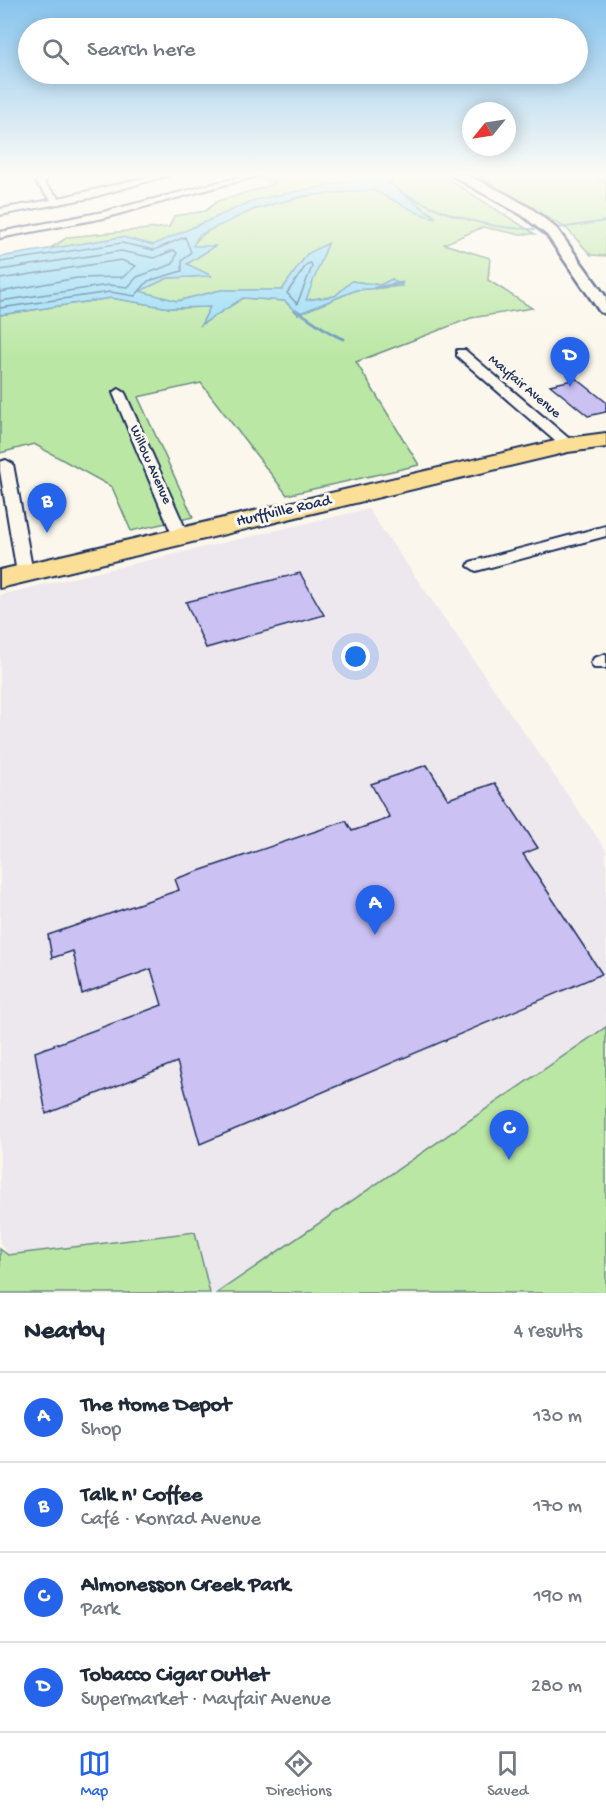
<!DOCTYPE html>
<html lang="en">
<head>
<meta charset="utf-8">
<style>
  :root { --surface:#fff; --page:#f6f6f7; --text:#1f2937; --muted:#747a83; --line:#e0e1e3; --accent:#2563eb }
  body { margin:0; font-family:"Gochi Hand",sans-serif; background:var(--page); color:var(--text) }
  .compass { position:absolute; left:462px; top:102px; width:54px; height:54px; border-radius:50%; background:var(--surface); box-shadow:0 3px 15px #0003; rotate:240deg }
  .you { position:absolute; left:356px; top:657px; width:21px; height:21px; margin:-15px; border:4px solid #fff; border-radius:50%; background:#1a73e8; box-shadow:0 0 0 9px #1a73e833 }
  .badge { display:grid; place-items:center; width:39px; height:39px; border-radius:50%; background:var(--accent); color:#fff; font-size:20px; font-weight:700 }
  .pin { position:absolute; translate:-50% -50px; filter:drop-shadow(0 2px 3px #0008) }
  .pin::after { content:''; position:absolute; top:32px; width:21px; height:18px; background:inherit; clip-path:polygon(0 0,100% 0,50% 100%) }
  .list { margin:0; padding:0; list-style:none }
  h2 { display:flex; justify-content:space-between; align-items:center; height:78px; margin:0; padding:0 24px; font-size:26px }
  h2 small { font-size:20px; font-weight:400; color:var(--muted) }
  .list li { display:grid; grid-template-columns:39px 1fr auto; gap:18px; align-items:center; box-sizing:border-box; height:90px; padding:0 24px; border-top:2px solid var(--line) }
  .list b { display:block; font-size:22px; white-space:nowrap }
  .list p { margin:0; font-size:20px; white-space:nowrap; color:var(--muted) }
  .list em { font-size:20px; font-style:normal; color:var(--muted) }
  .icon { flex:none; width:33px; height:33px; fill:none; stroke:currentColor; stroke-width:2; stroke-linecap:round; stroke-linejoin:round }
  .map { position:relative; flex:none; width:606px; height:1293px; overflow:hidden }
  .search { position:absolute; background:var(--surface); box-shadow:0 3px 15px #0003; left:18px; right:18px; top:18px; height:66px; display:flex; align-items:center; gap:15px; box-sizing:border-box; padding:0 21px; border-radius:33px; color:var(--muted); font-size:22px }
  .sheet { height:438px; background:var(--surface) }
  nav { display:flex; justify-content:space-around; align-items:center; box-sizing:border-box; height:84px; border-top:2px solid var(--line); background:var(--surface); font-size:16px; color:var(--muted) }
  nav a { display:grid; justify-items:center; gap:3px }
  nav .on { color:var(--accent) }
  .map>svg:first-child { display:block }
</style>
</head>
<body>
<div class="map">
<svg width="606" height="1293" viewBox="0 0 606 1293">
  <rect width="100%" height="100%" fill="#fbf7ec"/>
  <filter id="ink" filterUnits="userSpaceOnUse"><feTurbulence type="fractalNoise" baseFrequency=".0167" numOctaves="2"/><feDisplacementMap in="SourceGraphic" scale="12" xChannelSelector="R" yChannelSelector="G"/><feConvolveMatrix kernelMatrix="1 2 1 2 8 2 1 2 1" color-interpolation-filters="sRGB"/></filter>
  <g filter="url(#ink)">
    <!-- built -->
    <path fill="#ede7ee" d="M368 509 606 850V1027L217 1293H210L195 1232 8 1255 0 1243V595Z"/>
    <!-- green -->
    <path fill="#bbe7a5" stroke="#6b8b82" stroke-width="1.5" d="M255 175H371L346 182 255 200 153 245 122 237 49 249 68 237 169 227 174 216 205 211 218 201 275 184Z
      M396 175H442L535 234H517L483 227 444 244 490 258 488 280 532 308 471 318 356 362 419 465 287 495 201 383 138 397 193 517 131 531 112 487 34 444 0 453V315L111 298 170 308 210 307 202 324 243 298 285 301 298 314 356 290 401 286 392 279 380 285 352 281 335 296 305 300 328 244 307 254 282 290H221L177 301 139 291 168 278 210 276 186 264 214 247 192 246C215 211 330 187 371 190 389 192 411 213 434 216L388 182 403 177Z
      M476 175H606V256L591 255 567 229Z
      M606 1027V1293H217Z
      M195 1232 210 1293H0V1249L8 1255Z"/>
    <!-- water -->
    <path fill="#95dbf7" stroke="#6496ba" stroke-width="1.5" d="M371 175 404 177 388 182 436 218 420 214 373 190 303 196 255 209 199 235 193 246H215L187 264 212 276 168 278 140 291 177 301 221 290H282L307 254 328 243 306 300 335 296 352 281 380 285 392 279 402 286 356 290 298 314 285 301 243 298 201 325 210 307 170 308 111 298 0 315V257L122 237 153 245 255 200 346 182Z"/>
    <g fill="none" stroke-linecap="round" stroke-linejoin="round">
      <!-- shore -->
      <path stroke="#4c749b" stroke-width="1.5" d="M0 262 122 243 154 250 185 237 191 252 182 261V271L148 281 135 296 110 292 0 308
        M311 263 312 267 297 304 287 293 307 264Z
        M0 270 121 251 154 258 174 250 177 253 173 264 137 277 128 287 109 285 0 301
        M0 279 121 260 136 266 123 277 77 278 0 292"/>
      <!-- stream-far1 -->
      <path stroke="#6496ba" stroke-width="2" d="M594 175 606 185
        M401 192C447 216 492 231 544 229
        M552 229 606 221"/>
      <!-- stream -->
      <path stroke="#6496ba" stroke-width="3" d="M375 288 402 283
        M296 310C310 318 331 336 344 339"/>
    </g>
    <!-- building -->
    <path fill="#ccc1f3" stroke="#1b2f5e" stroke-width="1.5" d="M577 379 606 402V412L588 416 550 385Z
      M300 573 324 615 206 648 186 602Z
      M427 765 448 799 495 783 538 848 523 854 602 974 200 1144 177 1062 46 1114 35 1052 162 1005 151 969 82 994 73 951 52 958 48 935 179 890 175 879 346 821 352 831 390 818 371 784Z"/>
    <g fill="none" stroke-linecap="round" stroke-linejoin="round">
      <defs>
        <path id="street" d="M40 175H48L44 183 59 198 157 175H169L90 198 0 215V209L51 200 36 183Z
          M248 175H260L104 218 0 238V232L103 212Z
          M457 350H465L573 442V448H563L457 356Z
          M119 389 125 393 189 537 187 540H175L173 537 113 393Z
          M6 460 13 464 33 573 25 578 17 573 0 471V462Z
          M606 526V536L476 571 468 566 470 562Z
          M606 654V668H594L591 663 594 658Z"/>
        <path id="secondary" d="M451 175H466L504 193 532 209 557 229 606 297V314L600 312 547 235 522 215Z"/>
        <path id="primary" d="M606 433V447L568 452 0 588V570L568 438Z"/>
      </defs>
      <!-- street casing -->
      <use href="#street" stroke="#1b2f5e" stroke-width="4"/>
      <!-- secondary casing -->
      <use href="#secondary" stroke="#1b2f5e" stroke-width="5"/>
      <!-- primary casing -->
      <use href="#primary" stroke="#1b2f5e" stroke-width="4"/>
      <!-- street -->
      <use href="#street" fill="#fbf7ec" fill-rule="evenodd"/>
      <!-- secondary -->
      <use href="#secondary" fill="#fbf7ec" fill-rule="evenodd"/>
      <!-- primary -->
      <use href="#primary" fill="#fbdf96" fill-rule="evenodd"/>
    </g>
  </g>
  <!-- sky -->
  <linearGradient id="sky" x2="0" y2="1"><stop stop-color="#87c4ee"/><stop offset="0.49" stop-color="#fdfbf6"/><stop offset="1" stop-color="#fdfbf6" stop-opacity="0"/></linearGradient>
  <rect width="606" height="356" fill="url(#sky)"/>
  <g text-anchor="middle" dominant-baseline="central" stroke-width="6" stroke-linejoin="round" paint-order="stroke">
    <!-- far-street labels -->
    <g font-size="14" fill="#1b2f5e" stroke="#fbf7ec">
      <text transform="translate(524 387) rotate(40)">Mayfair Avenue</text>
      <text transform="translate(150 465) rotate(66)">Willow Avenue</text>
    </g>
    <!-- street labels -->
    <g font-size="16" fill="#1b2f5e" stroke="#fbf7ec">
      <text transform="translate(284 512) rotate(-13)">Hurffville Road</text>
    </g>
  </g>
</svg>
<svg class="compass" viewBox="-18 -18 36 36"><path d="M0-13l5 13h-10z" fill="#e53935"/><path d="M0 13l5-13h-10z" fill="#747a83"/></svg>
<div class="you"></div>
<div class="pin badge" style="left:375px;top:935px">A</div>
<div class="pin badge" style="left:47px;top:533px">B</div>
<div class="pin badge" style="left:509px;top:1160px">C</div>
<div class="pin badge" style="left:570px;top:387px">D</div>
<div class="search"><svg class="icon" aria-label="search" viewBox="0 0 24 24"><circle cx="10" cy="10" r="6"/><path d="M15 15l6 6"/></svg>Search here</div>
</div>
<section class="sheet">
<h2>Nearby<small>4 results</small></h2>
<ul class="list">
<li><span class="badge">A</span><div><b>The Home Depot</b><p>Shop</p></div><em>130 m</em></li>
<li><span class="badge">B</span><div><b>Talk n' Coffee</b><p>Café · Konrad Avenue</p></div><em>170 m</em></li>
<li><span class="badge">C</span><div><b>Almonesson Creek Park</b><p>Park</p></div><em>190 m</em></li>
<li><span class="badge">D</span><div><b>Tobacco Cigar Outlet</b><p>Supermarket · Mayfair Avenue</p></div><em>280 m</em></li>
</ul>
</section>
<nav>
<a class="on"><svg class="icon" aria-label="map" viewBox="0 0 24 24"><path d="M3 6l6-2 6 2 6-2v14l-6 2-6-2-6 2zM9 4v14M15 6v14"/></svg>Map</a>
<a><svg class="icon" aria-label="directions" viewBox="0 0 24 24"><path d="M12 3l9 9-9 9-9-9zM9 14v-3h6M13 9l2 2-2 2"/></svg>Directions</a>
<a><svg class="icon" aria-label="saved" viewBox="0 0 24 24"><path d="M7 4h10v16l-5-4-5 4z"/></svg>Saved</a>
</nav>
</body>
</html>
